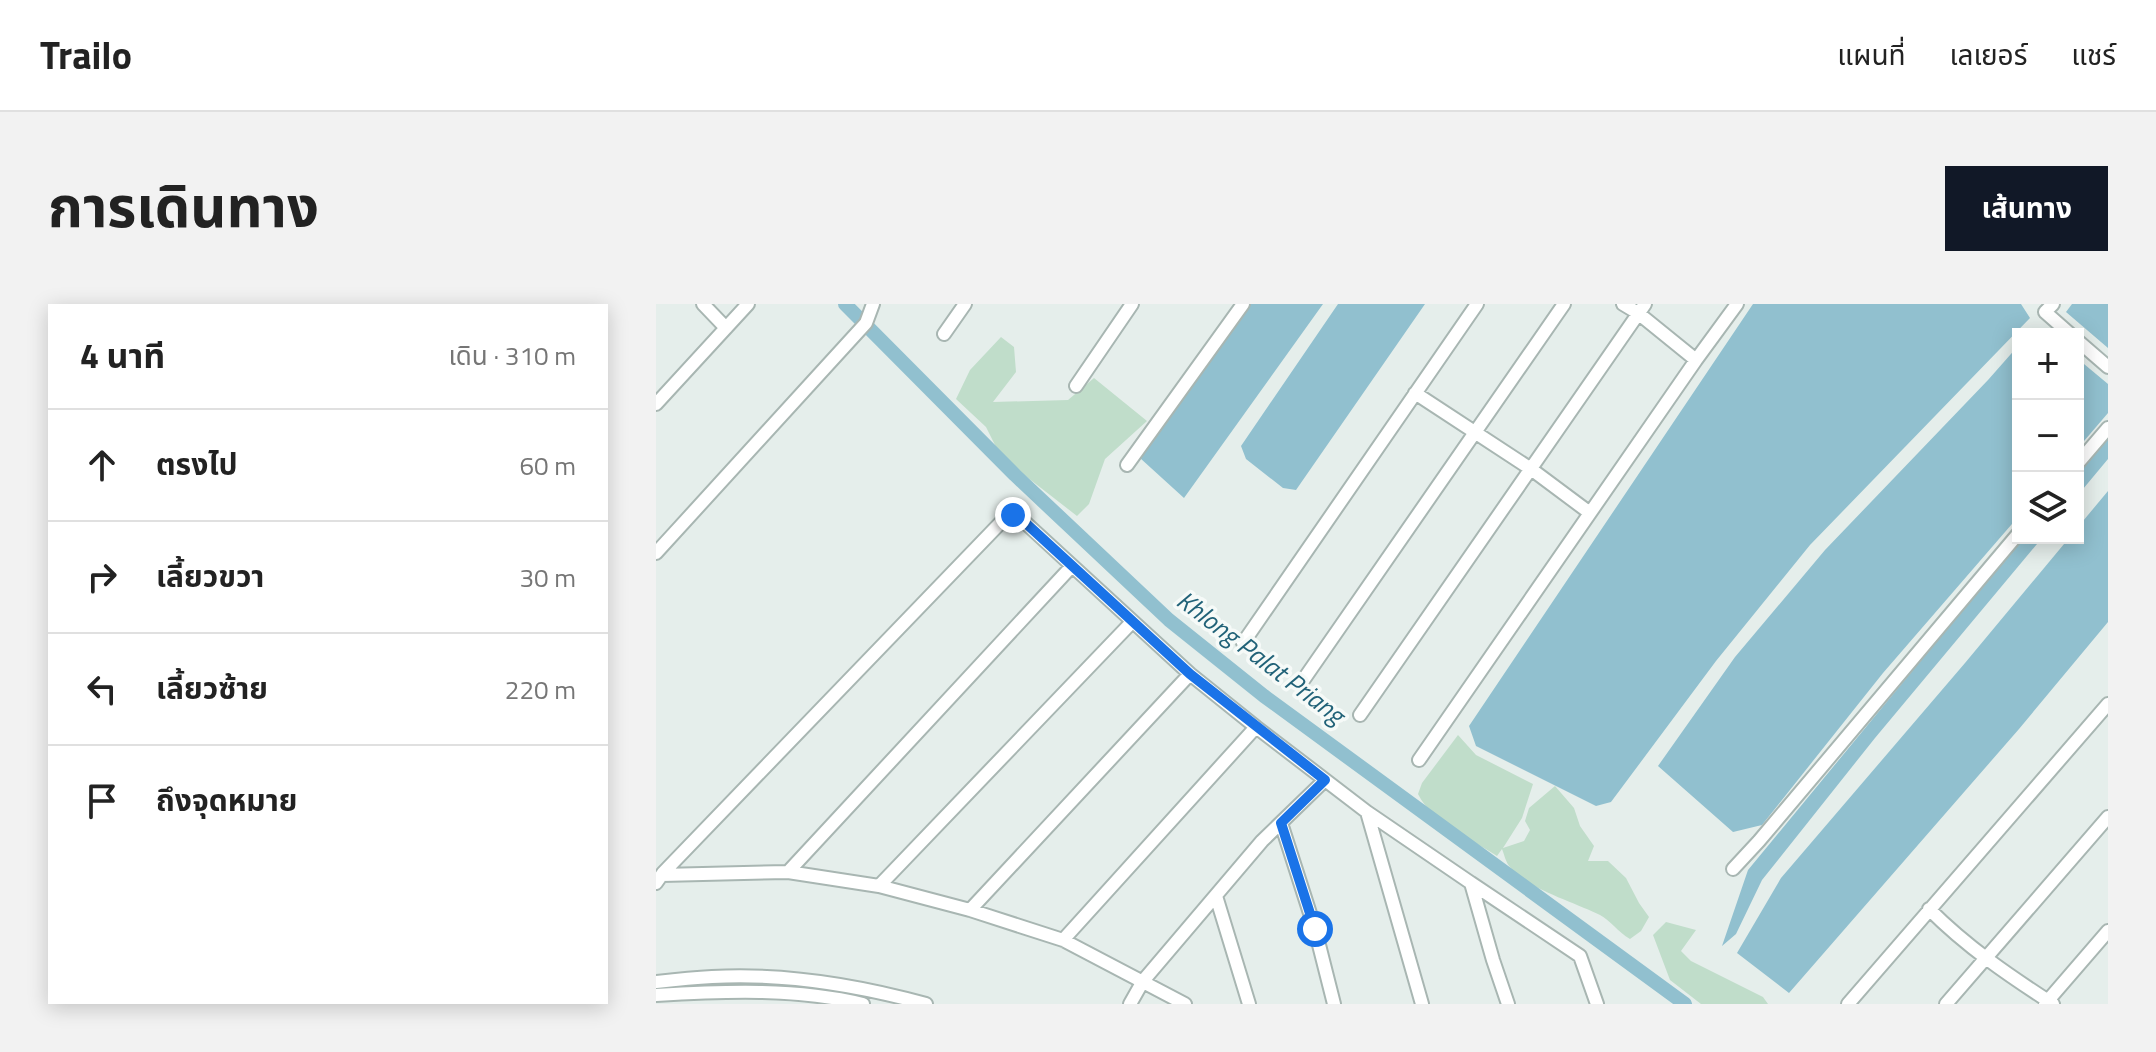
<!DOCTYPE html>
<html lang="th">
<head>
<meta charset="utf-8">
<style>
  :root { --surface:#fff; --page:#f2f2f2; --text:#222; --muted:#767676; --line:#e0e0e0; --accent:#111827 }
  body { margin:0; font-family:"Titillium Web","Noto Sans Thai",sans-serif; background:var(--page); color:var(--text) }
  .controls { position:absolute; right:24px; top:24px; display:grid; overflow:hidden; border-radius:0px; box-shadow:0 4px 20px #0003 }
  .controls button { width:72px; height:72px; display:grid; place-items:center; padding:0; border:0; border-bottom:2px solid var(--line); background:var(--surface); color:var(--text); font:40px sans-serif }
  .stop { position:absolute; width:24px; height:24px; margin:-18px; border:6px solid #1a73e8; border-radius:50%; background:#fff }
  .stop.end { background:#1a73e8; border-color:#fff; box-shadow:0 2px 8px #0008 }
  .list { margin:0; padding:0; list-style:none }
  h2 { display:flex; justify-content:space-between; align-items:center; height:104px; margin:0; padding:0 32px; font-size:34px }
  h2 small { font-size:26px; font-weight:400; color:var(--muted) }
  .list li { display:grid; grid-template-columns:52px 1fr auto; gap:24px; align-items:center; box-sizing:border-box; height:112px; padding:0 32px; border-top:2px solid var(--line) }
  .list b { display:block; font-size:30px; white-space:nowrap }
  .list em { font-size:26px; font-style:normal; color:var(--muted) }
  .icon { flex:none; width:44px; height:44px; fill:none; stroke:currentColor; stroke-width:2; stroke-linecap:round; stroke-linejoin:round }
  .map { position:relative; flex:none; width:1452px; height:700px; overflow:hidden; border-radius:0px }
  header { display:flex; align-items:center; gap:48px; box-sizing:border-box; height:112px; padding:0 40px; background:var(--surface); border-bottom:2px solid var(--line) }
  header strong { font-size:38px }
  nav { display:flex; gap:44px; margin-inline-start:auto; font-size:28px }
  .intro { display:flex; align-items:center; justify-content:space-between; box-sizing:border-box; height:192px; padding:0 48px }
  h1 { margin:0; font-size:56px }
  .button { padding:20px 36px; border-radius:0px; background:var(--accent); color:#fff; font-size:28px; font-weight:700 }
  main { display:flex; gap:48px; padding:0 48px }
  aside { flex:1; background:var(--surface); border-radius:0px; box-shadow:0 4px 20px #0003 }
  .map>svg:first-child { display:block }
</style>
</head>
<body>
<header>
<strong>Trailo</strong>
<nav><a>แผนที่</a><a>เลเยอร์</a><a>แชร์</a></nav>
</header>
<div class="intro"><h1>การเดินทาง</h1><a class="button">เส้นทาง</a></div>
<main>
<aside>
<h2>4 นาที<small>เดิน · 310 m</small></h2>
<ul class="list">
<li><svg class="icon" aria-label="ahead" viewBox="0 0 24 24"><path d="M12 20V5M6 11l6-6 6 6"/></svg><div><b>ตรงไป</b></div><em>60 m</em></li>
<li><svg class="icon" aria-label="right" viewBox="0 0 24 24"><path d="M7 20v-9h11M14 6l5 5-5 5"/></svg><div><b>เลี้ยวขวา</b></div><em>30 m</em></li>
<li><svg class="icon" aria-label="left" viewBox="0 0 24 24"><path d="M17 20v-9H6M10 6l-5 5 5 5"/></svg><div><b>เลี้ยวซ้าย</b></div><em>220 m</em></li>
<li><svg class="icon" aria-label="arrive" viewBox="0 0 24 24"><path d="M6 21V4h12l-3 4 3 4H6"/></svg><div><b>ถึงจุดหมาย</b></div></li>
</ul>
</aside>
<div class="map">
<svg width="1452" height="700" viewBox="0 0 1452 700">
  <rect width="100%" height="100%" fill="#e5eeeb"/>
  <!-- green -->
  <path fill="#c0ddca" d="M345 33 358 43 360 68 337 98 412 96 438 74 491 117 449 155 433 200 421 212 367 170 349 161 330 123 300 95 314 66Z
    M802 431 820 451 877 480 866 514 847 544 868 537 874 526 869 517 873 504 899 482 918 504 924 522 938 542 932 557H952L970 574 983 599 993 613 985 627 974 635C962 628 954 616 944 611 921 599 869 584 854 563 850 559 848 550 846 545L841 552C814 534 777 520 762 490L766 479Z
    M1010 618 1040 626 1025 647 1035 657 1107 693 1112 700H1045L1014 676 997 631Z"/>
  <!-- water -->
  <path fill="#91c0cf" d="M592 0H667L528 194 484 154Z
    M682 0H769L640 186 627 184 590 155 585 142Z
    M1097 0H1365L1374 14 1154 241 1060 357 955 498 940 502 820 442 813 422Z
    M1416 0H1452V44L1410 8Z
    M1362 42V213L1227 369 1106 521 1077 528 1002 462 1079 353 1169 246 1332 76Z
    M1422 55 1452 80V109L1422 144Z
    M1452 131V155L1422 191V167Z
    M1452 187V318L1363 425 1133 689 1081 649 1125 574 1309 359 1413 234H1422V223Z
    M1366 234H1386L1219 434 1106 576 1080 630 1066 642 1092 566Z"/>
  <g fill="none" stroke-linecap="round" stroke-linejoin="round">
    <!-- canal -->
    <path stroke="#91c0cf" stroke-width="14" d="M189 0 359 171 513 316 608 392 1029 700"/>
    <defs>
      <path id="street" d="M47 0 70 24
        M967 0 982 9 1040 56
        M1397 0 1389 8 1414 30
        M288 30 309 0
        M1422 37 1452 63
        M420 82 476 0
        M759 89 875 165 934 209
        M0 100 92 0
        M1422 159 1452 124
        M471 161 587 0
        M0 249 210 19 217 0
        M587 339 821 0
        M648 375 908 0
        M704 411 989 0
        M763 456 1040 56 1081 0
        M711 508 815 579 837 656 852 700
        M625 519 659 625 678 700
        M1077 565 1103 537 1362 230
        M132 568 416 262
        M6 571 132 568 223 582 314 606 407 636 529 700
        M0 579 7 569 352 211H357L363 213 534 370 600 423 711 508 766 700
        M815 579 924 652 941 700
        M223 582 476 318
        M560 592 593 700
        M1273 605C1311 643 1352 671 1397 700
        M314 606 534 370
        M407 636 600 423
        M0 678C18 676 37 674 56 673 127 669 201 681 270 700
        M0 691C68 687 140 684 207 700
        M474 700 487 677 606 537 669 476
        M1192 700 1452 400
        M1290 700 1452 513
        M1389 700 1452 627"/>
    </defs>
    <!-- street casing -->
    <use href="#street" stroke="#a8b6b2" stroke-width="16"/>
    <!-- street -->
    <use href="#street" stroke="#fff" stroke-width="12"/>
  </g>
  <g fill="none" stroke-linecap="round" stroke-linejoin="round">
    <!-- route -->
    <path stroke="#1a73e8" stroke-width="10" d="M357 211 363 213 534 370 669 476 625 519 659 625"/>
  </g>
  <g text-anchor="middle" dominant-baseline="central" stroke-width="7" stroke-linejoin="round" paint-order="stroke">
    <!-- water labels -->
    <g font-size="26" font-style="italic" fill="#216278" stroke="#f6faf8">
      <text transform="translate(605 353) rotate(37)">Khlong Palat Priang</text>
    </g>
  </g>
</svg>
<div class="controls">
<button>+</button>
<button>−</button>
<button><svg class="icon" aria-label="layers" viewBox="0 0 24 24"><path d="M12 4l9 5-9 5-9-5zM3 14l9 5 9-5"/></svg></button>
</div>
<div class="stop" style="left:659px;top:625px"></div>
<div class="stop end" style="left:357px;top:211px"></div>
</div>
</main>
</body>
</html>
